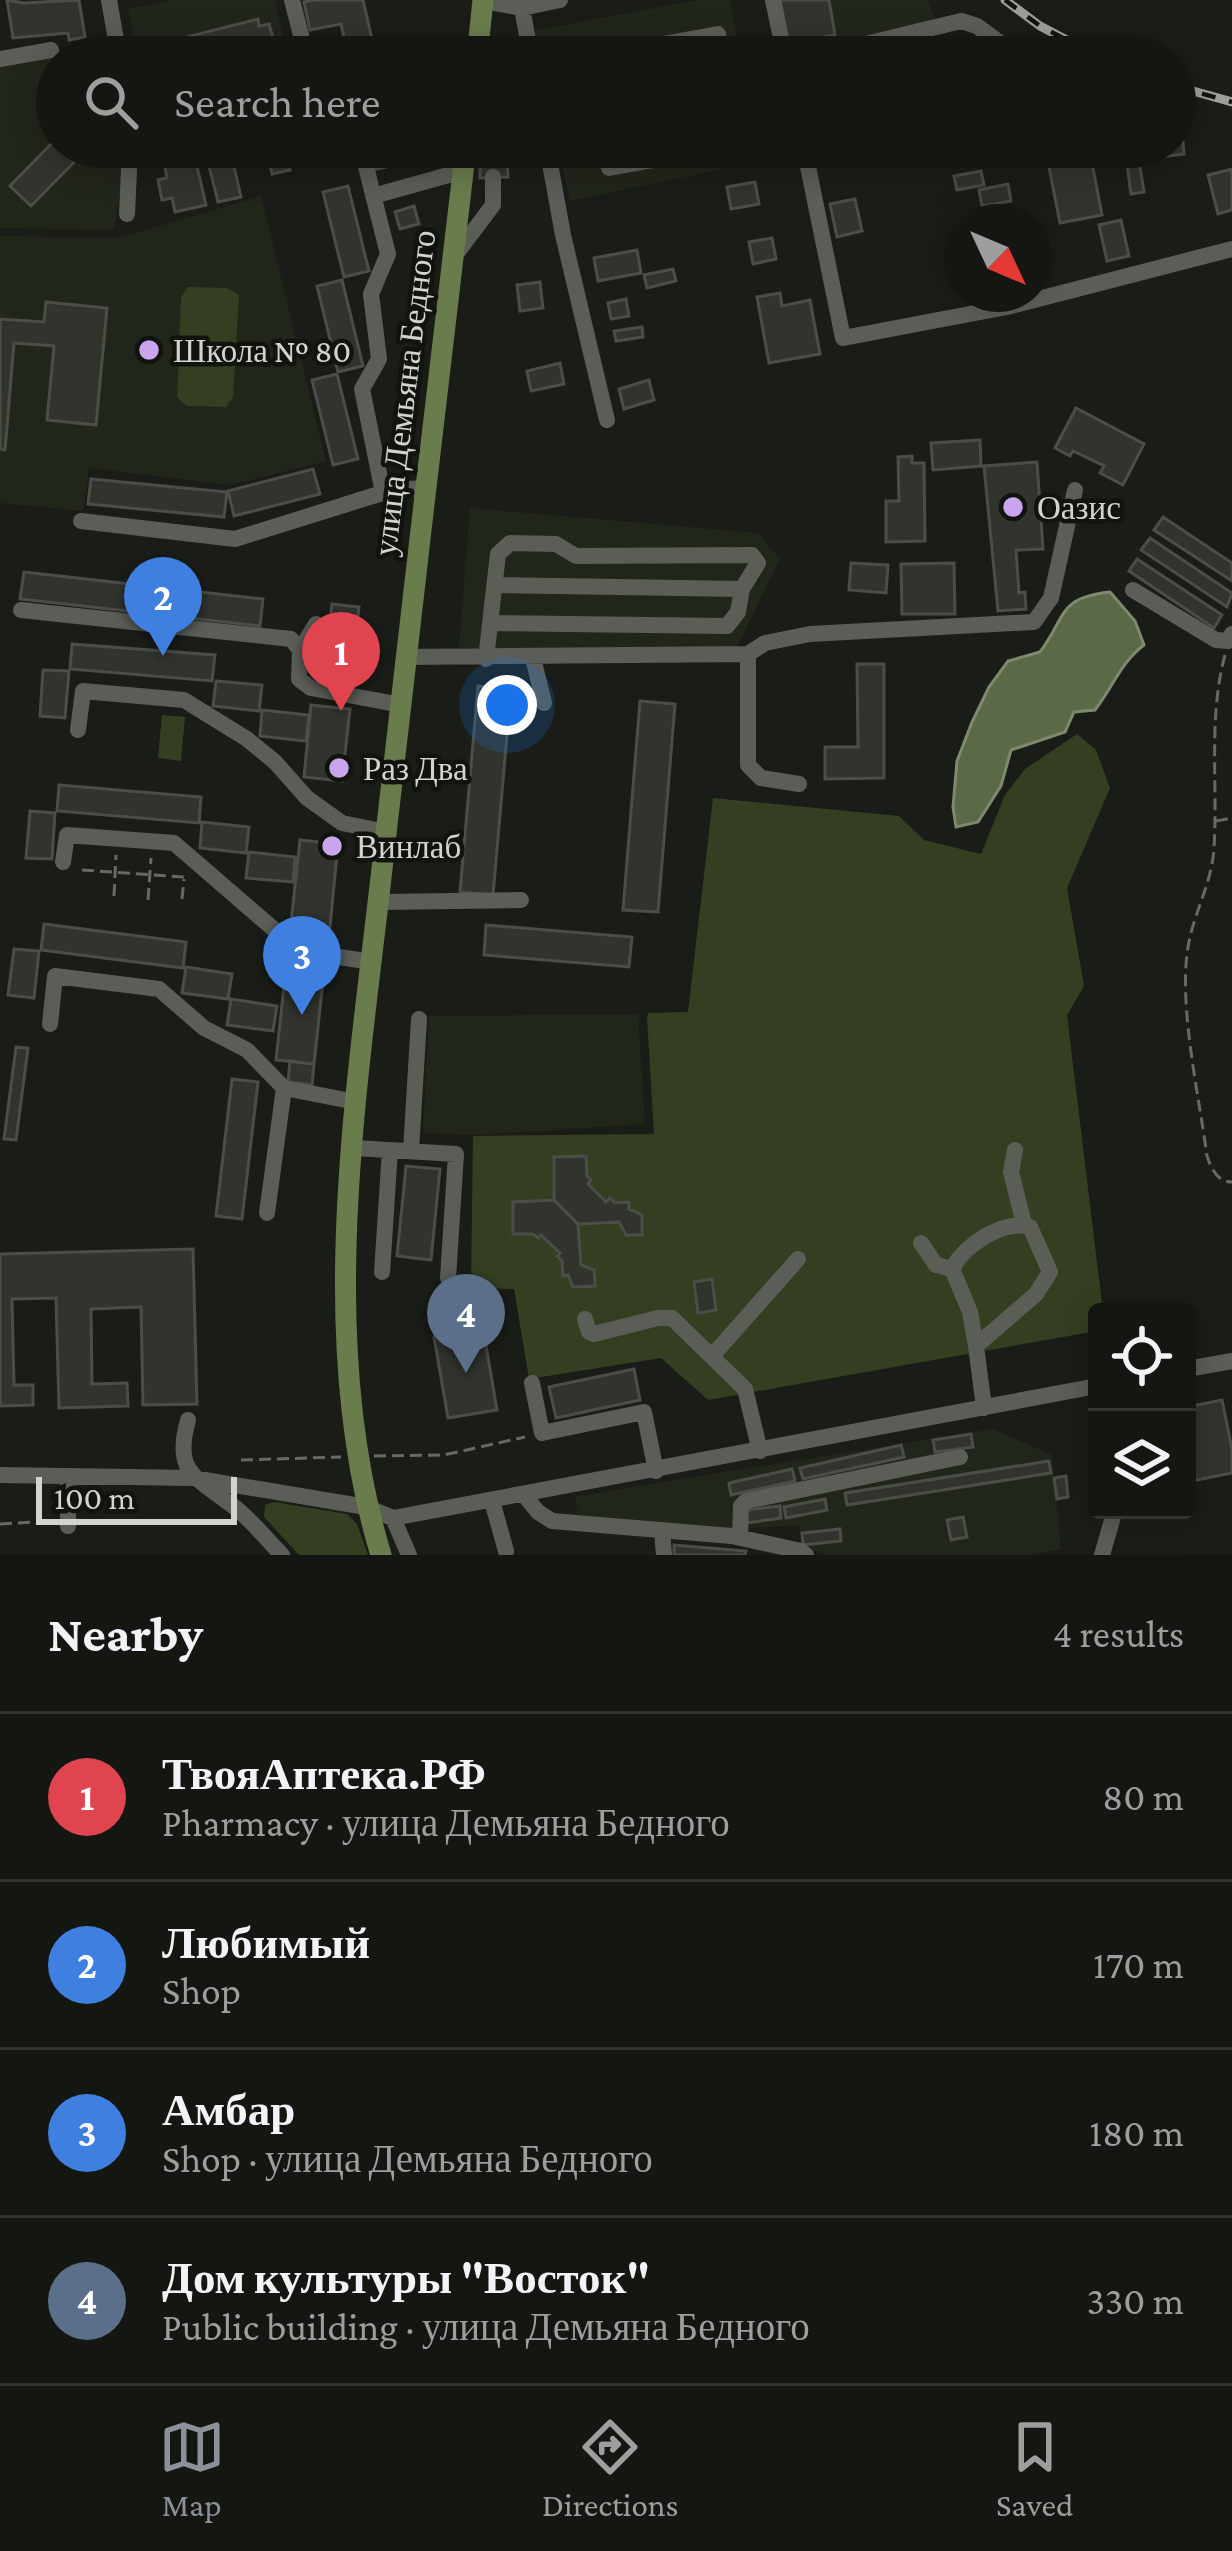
<!DOCTYPE html>
<html lang="en">
<head>
<meta charset="utf-8">
<style>
  :root { --surface:#141611; --page:#1d1f1a; --text:#f1f3f6; --muted:#9d9f9f; --line:#333531; --accent:#8c9099 }
  body { margin:0; font-family:"Crimson Pro",serif; background:var(--page); color:var(--text) }
  .controls { position:absolute; right:36px; bottom:36px; display:grid; overflow:hidden; border-radius:12px; box-shadow:0 6px 30px #0003 }
  .controls button { width:108px; height:108px; display:grid; place-items:center; padding:0; border:0; border-bottom:3px solid var(--line); background:var(--surface); color:var(--text); font:60px sans-serif }
  .compass { position:absolute; left:944px; top:204px; width:108px; height:108px; border-radius:50%; background:var(--surface); box-shadow:0 6px 30px #0003; rotate:134deg }
  .scale { position:absolute; left:36px; bottom:30px; width:201px; box-sizing:border-box; padding-left:12px; border:6px solid #d2d4d0; border-top:0; font-size:33px; line-height:42px; white-space:nowrap; color:#d2d4d0; -webkit-text-stroke:9px #11130e; paint-order:stroke }
  .you { position:absolute; left:507px; top:705px; width:42px; height:42px; margin:-30px; border:9px solid #fff; border-radius:50%; background:#1a73e8; box-shadow:0 0 0 18px #1a73e833 }
  .badge { display:grid; place-items:center; width:78px; height:78px; border-radius:50%; background:var(--accent); color:#fff; font-size:39px; font-weight:700 }
  .pin { position:absolute; translate:-50% -99px; filter:drop-shadow(0 3px 6px #0008) }
  .pin::after { content:''; position:absolute; top:63px; width:42px; height:36px; background:inherit; clip-path:polygon(0 0,100% 0,50% 100%) }
  .list { margin:0; padding:0; list-style:none }
  h2 { display:flex; justify-content:space-between; align-items:center; height:156px; margin:0; padding:0 48px; font-size:51px }
  h2 small { font-size:39px; font-weight:400; color:var(--muted) }
  .list li { display:grid; grid-template-columns:78px 1fr auto; gap:36px; align-items:center; box-sizing:border-box; height:168px; padding:0 48px; border-top:3px solid var(--line) }
  .list b { display:block; font-size:45px; white-space:nowrap }
  .list p { margin:0; font-size:39px; white-space:nowrap; color:var(--muted) }
  .list em { font-size:39px; font-style:normal; color:var(--muted) }
  .icon { flex:none; width:66px; height:66px; fill:none; stroke:currentColor; stroke-width:2; stroke-linecap:round; stroke-linejoin:round }
  .map { position:relative; flex:none; width:1232px; height:1555px; overflow:hidden }
  .search { position:absolute; background:var(--surface); box-shadow:0 6px 30px #0003; left:36px; right:36px; top:36px; height:132px; display:flex; align-items:center; gap:30px; box-sizing:border-box; padding:0 42px; border-radius:66px; color:var(--muted); font-size:45px }
  .sheet { height:828px; background:var(--surface) }
  nav { display:flex; justify-content:space-around; align-items:center; box-sizing:border-box; height:168px; border-top:3px solid var(--line); background:var(--surface); font-size:33px; color:var(--muted) }
  nav a { display:grid; justify-items:center; gap:6px }
  nav .on { color:var(--accent) }
  .map>svg:first-child { display:block }
</style>
</head>
<body>
<div class="map">
<svg width="1232" height="1555" viewBox="0 0 1232 1555">
  <rect width="100%" height="100%" fill="#1a1d17"/>
  <!-- built -->
  <path fill="#21261b" d="M172 0H275L287 57H138L128 9Z
    M698 0H730L741 57H538L532 31Z
    M779 0H928L937 23 852 43H788Z
    M108 48 115 57H57V147H127L114 230 0 228V63Z
    M558 147H757L760 161 570 201Z
    M261 196 326 461 230 485 89 468 83 511 0 503V236L119 238Z
    M470 508 758 533 780 559 736 649 459 648Z
    M638 1014 645 1124 476 1135 423 1133 429 1016Z
    M993 1429 1052 1455 1061 1549 1027 1555H826L804 1547 798 1525 734 1529 577 1521 576 1496Z"/>
  <!-- green -->
  <path fill="#343f21" d="M188 287 227 288 239 295 233 397 226 407 187 406 177 397 181 298Z
    M162 715 185 717 181 761 158 758Z
    M1077 734 1096 750 1110 788 1067 888 1084 986 1067 1015 1103 1312H1097V1331L708 1400 661 1358 529 1379 514 1289 471 1288 473 1136 654 1134 647 1017 648 1013 688 1012 713 798 899 816 924 840 981 854 1005 795 1025 769Z
    M274 1502 347 1514 357 1524 368 1555H299L264 1517 265 1505Z"/>
  <!-- water -->
  <path fill="#5b6947" stroke="#7f8970" stroke-width="3" d="M1110 592 1135 621 1144 645C1121 662 1113 687 1095 710L1074 712 1065 732 1011 750 1001 786 978 822 956 827 953 807 957 761 972 722 989 687 1008 661 1040 652C1067 616 1057 598 1110 592Z"/>
  <!-- building -->
  <path fill="#31342d" stroke="#4b4e48" stroke-width="3" d="M7 0 24 3 79 0 85 37 69 40 68 33 13 38Z
    M314 0H363L376 57H348L341 24 310 30 304 2Z
    M780 0H829L835 35 788 43Z
    M258 19 259 26 269 24 273 38 263 41 267 57H252L249 46 220 54 221 57H148L156 52 155 45Z
    M57 138V147H89L31 206 10 186Z
    M1183 142 1184 154 1139 160 1144 192 1131 194 1125 150 1175 147V143Z
    M266 147H285L290 170 272 174Z
    M368 147H396L399 164 373 170Z
    M978 147H1004L1006 157 982 162Z
    M1045 147H1089L1102 215 1060 223Z
    M193 149 206 205 175 212 172 198 162 200 158 180 167 178 163 157Z
    M231 153 241 197 218 202 207 158Z
    M480 159H507L508 177 480 178Z
    M1232 169V210L1218 214 1208 175Z
    M981 171 984 185 957 190 954 176Z
    M755 182 759 204 731 209 727 187Z
    M1008 184 1011 201 982 206 979 190Z
    M348 186 369 271 344 277 323 192Z
    M855 199 862 231 837 237 830 204Z
    M414 206 419 224 400 229 395 212Z
    M1121 220 1129 256 1107 261 1099 225Z
    M772 238 776 259 753 264 749 242Z
    M637 250 641 273 598 281 594 258Z
    M673 269 676 281 647 288 644 275Z
    M342 280 363 366 338 372 317 286Z
    M540 282 543 308 520 311 517 285Z
    M780 293 782 306 810 300 820 354 769 363 757 297Z
    M626 299 629 316 611 319 608 303Z
    M46 302 107 308 96 425 47 420 54 346 14 343 5 450 0 449V319L44 322Z
    M642 327 643 337 616 341 614 331Z
    M560 363 564 384 531 391 527 371Z
    M337 374 358 459 333 465 312 380Z
    M649 380 654 400 624 409 619 389Z
    M1076 408 1144 444 1123 485 1100 473 1104 466 1073 451 1070 456 1055 448Z
    M980 440 981 466 933 470 931 443Z
    M912 456V463H924L925 541 886 542V501H899L898 457Z
    M1037 462 1043 549 1016 550 1019 593 1025 592 1026 609 998 611 984 466Z
    M313 469 320 494 234 516 228 491Z
    M91 479 227 492 224 517 88 504Z
    M1163 517 1232 563V581L1154 530Z
    M1150 538 1232 593 1227 607 1141 550Z
    M1137 559 1222 615 1214 628 1129 571Z
    M851 563 888 565 886 593 849 590Z
    M954 563 955 614H902L901 564Z
    M24 572 263 599 260 626 20 599Z
    M332 604 359 607 352 664 325 661Z
    M72 644 215 655 212 681 70 669Z
    M857 664H884V778L825 779V747H858Z
    M43 670 69 671 65 718 40 716Z
    M216 681 262 685 259 711 213 706Z
    M478 686 511 689 493 895 460 892Z
    M640 701 675 704 658 912 623 910Z
    M311 705 350 709 342 781 304 777Z
    M262 710 309 715 306 741 260 736Z
    M59 785 201 797 199 823 57 811Z
    M30 811 55 813 52 859 26 858Z
    M202 822 249 827 246 853 200 848Z
    M300 840 338 844 330 927 291 923Z
    M249 852 295 857 293 882 246 878Z
    M44 924 186 942 183 968 41 950Z
    M486 925 632 937 629 967 484 955Z
    M14 949 39 951 34 998 8 995Z
    M186 967 232 974 228 999 182 993Z
    M285 977 323 981 314 1064 276 1060Z
    M231 999 277 1006 273 1031 227 1025Z
    M16 1047 28 1048 16 1140 4 1139Z
    M290 1061 314 1064 312 1085 288 1082Z
    M232 1079 258 1082 242 1219 216 1216Z
    M586 1156 587 1176 591 1180 588 1184 606 1202 610 1198 615 1203 629 1202V1209L642 1215V1235H626L619 1222 578 1224 554 1200V1157Z
    M406 1166 440 1169 431 1260 397 1256Z
    M554 1200 578 1224 581 1265 594 1270 595 1286 573 1287 568 1275 563 1276 562 1261 557 1256 560 1253 541 1235 538 1238 533 1234H513V1202Z
    M193 1249 197 1404 143 1405 141 1307 91 1309 92 1384 127 1383 128 1406 59 1408 56 1298 12 1299 14 1385H33V1405L0 1406V1254Z
    M712 1279 716 1310 698 1313 694 1282Z
    M483 1328 497 1410 448 1418 434 1337Z
    M634 1369 640 1400 556 1418 549 1387Z
    M1222 1400 1232 1449V1473L1187 1482V1407Z
    M971 1434 973 1447 935 1452 933 1440Z
    M901 1445 904 1457 803 1479 800 1468Z
    M1049 1461 1051 1473 847 1505 845 1493Z
    M792 1469 795 1481 731 1495 729 1483Z
    M1066 1476 1068 1497 1057 1499 1054 1478Z
    M825 1499 827 1510 786 1518 784 1507Z
    M780 1506 781 1518 746 1523 744 1510Z
    M963 1517 967 1537 951 1540 947 1520Z
    M840 1529 841 1541 803 1545 802 1533Z
    M674 1545 746 1551 745 1555H674Z"/>
  <g fill="none" stroke-linecap="round" stroke-linejoin="round">
    <!-- path -->
    <path stroke="#676a64" stroke-width="3" stroke-dasharray="12 6" stroke-linecap="butt" d="M1225 655C1208 718 1218 783 1214 848 1212 885 1191 917 1187 954 1180 1013 1199 1096 1207 1156 1211 1168 1217 1182 1232 1182
      M1216 821 1232 818
      M82 870 184 877
      M114 896 116 855
      M182 899 184 879
      M148 900 151 858
      M374 1456 444 1455 525 1437
      M241 1460 341 1457
      M0 1524 52 1521"/>
    <!-- minor -->
    <path stroke="#5b5e57" stroke-width="16" d="M109 0 119 57
      M292 0 304 47 339 57
      M773 0 785 57
      M483 1 522 8 560 0
      M522 8 531 57
      M783 47H853L961 21 977 26 1019 57
      M592 57 718 34 722 57
      M0 59 51 50
      M361 147 388 254 371 294 379 359 362 389 383 493
      M547 147 563 235 607 420
      M605 147 609 168 726 147
      M804 147 843 338 1007 307 1232 249
      M493 159V147
      M373 196 463 171
      M127 214 130 147
      M453 258 493 205V177
      M81 521 235 539 392 490 426 488
      M1133 590 1216 640 1228 641 1232 634
      M21 610 291 639 300 650
      M490 623 727 626 738 612 742 589
      M316 624 300 650 299 679 311 688 401 705
      M748 654V765L761 778 799 784
      M405 657 748 654 765 643 810 634 1034 622 1051 598 1075 490
      M533 658 544 703
      M486 659 498 554 510 543 556 544 576 556 752 555 758 563 742 589 495 585
      M78 730 83 691 184 700 247 739 275 762 307 798 342 823 386 832
      M63 862 67 835 174 843 299 951 372 962
      M379 902 521 900
      M50 1024 55 976 159 989 204 1028 247 1050 284 1088 356 1102
      M354 1148 456 1154 448 1278
      M1015 1150 1011 1172 1024 1224
      M411 1151 419 1019
      M267 1213 284 1088
      M921 1243 936 1265 952 1269
      M382 1272 390 1150
      M585 1319 589 1332 594 1334 658 1318H672L745 1389 760 1451
      M976 1346 970 1312 952 1269C964 1245 1004 1219 1030 1227L1050 1272 1036 1294 976 1346 984 1408
      M712 1356 798 1259
      M1187 1369 1232 1361
      M532 1383 542 1433 644 1412 656 1471
      M188 1420C173 1473 196 1477 233 1506 251 1519 266 1539 282 1555
      M0 1475 193 1478 366 1507 393 1518 1097 1386
      M525 1496 538 1512 552 1521 732 1536 801 1551 806 1555
      M492 1501 506 1551
      M393 1518 409 1555
      M68 1526V1476
      M662 1531 664 1555
      M740 1538 741 1506 746 1501 960 1457
      M1102 1555 1115 1510"/>
    <!-- major -->
    <path stroke="#6a7c4c" stroke-width="21" d="M477 57 483 0
      M381 1555C313 1332 359 1079 384 851 411 616 438 382 466 147"/>
    <defs>
      <path id="rail" d="M1005 0 1040 26 1099 57
        M1175 86 1232 102"/>
    </defs>
    <!-- rail casing -->
    <use href="#rail" stroke="#9c9e9a" stroke-width="9"/>
    <!-- rail -->
    <use href="#rail" stroke="#11130e" stroke-width="4.5" stroke-dasharray="14" stroke-linecap="butt"/>
  </g>
  <!-- markers -->
  <g fill="#c9a5ee" stroke="#11130e" stroke-width="4.5">
    <circle cx="149" cy="350" r="12"/>
    <circle cx="1013" cy="507" r="12"/>
    <circle cx="339" cy="768" r="12"/>
    <circle cx="332" cy="846" r="12"/>
  </g>
  <g text-anchor="middle" dominant-baseline="central" stroke-width="9" stroke-linejoin="round" paint-order="stroke">
    <!-- poi labels -->
    <g font-size="33" fill="#d2d4d0" stroke="#11130e" text-anchor="start">
      <text x="173" y="350">Школа № 80</text>
      <text x="1037" y="507">Оазис</text>
      <text x="363" y="768">Раз Два</text>
      <text x="356" y="846">Винлаб</text>
    </g>
    <!-- street labels -->
    <g font-size="33" fill="#d2d4d0" stroke="#11130e">
      <text transform="translate(404 393) rotate(-83)">улица Демьяна Бедного</text>
    </g>
  </g>
</svg>
<div class="controls">
<button><svg class="icon" aria-label="locate" viewBox="0 0 24 24"><circle cx="12" cy="12" r="6"/><path d="M12 2v4M12 18v4M2 12h4M18 12h4"/></svg></button>
<button><svg class="icon" aria-label="layers" viewBox="0 0 24 24"><path d="M12 4l9 5-9 5-9-5zM3 14l9 5 9-5"/></svg></button>
</div>
<svg class="compass" viewBox="-18 -18 36 36"><path d="M0-13l5 13h-10z" fill="#e53935"/><path d="M0 13l5-13h-10z" fill="#9d9f9f"/></svg>
<div class="scale">100 m</div>
<div class="you"></div>
<div class="pin badge" style="left:341px;top:711px;background:#e0444e">1</div>
<div class="pin badge" style="left:163px;top:656px;background:#3f7fe0">2</div>
<div class="pin badge" style="left:302px;top:1015px;background:#3f7fe0">3</div>
<div class="pin badge" style="left:466px;top:1373px;background:#5c6f8a">4</div>
<div class="search"><svg class="icon" aria-label="search" viewBox="0 0 24 24"><circle cx="10" cy="10" r="6"/><path d="M15 15l6 6"/></svg>Search here</div>
</div>
<section class="sheet">
<h2>Nearby<small>4 results</small></h2>
<ul class="list">
<li><span class="badge" style="background:#e0444e">1</span><div><b>ТвояАптека.РФ</b><p>Pharmacy · улица Демьяна Бедного</p></div><em>80 m</em></li>
<li><span class="badge" style="background:#3f7fe0">2</span><div><b>Любимый</b><p>Shop</p></div><em>170 m</em></li>
<li><span class="badge" style="background:#3f7fe0">3</span><div><b>Амбар</b><p>Shop · улица Демьяна Бедного</p></div><em>180 m</em></li>
<li><span class="badge" style="background:#5c6f8a">4</span><div><b>Дом культуры &quot;Восток&quot;</b><p>Public building · улица Демьяна Бедного</p></div><em>330 m</em></li>
</ul>
</section>
<nav>
<a class="on"><svg class="icon" aria-label="map" viewBox="0 0 24 24"><path d="M3 6l6-2 6 2 6-2v14l-6 2-6-2-6 2zM9 4v14M15 6v14"/></svg>Map</a>
<a><svg class="icon" aria-label="directions" viewBox="0 0 24 24"><path d="M12 3l9 9-9 9-9-9zM9 14v-3h6M13 9l2 2-2 2"/></svg>Directions</a>
<a><svg class="icon" aria-label="saved" viewBox="0 0 24 24"><path d="M7 4h10v16l-5-4-5 4z"/></svg>Saved</a>
</nav>
</body>
</html>
